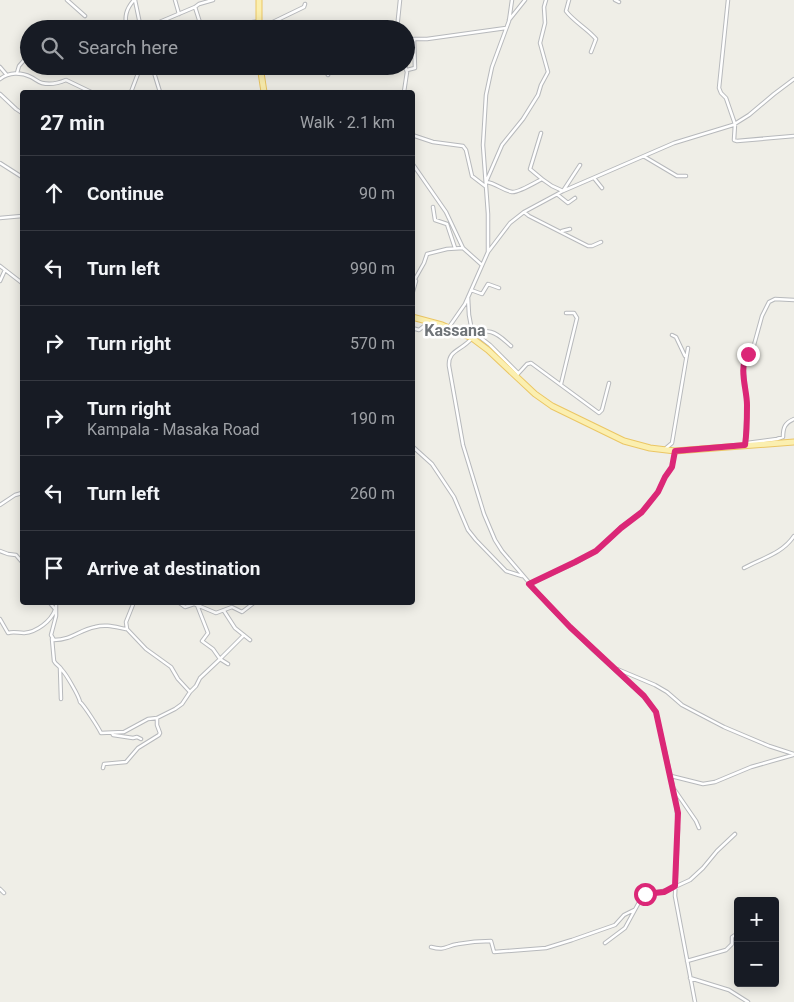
<!DOCTYPE html>
<html lang="en">
<head>
<meta charset="utf-8">
<style>
  :root { --surface:#171b24; --page:#20242c; --text:#f1f3f6; --muted:#9ea1a6; --line:#363941 }
  body { margin:0; font-family:Roboto,sans-serif; background:var(--page); color:var(--text) }
  .controls { position:absolute; right:15px; bottom:15px; display:grid; overflow:hidden; border-radius:5px; box-shadow:0 2px 12px #0003 }
  .controls button { width:45px; height:45px; display:grid; place-items:center; padding:0; border:0; border-bottom:1px solid var(--line); background:var(--surface); color:var(--text); font:25px sans-serif }
  .stop { position:absolute; width:15px; height:15px; margin:-11px; border:4px solid #db2777; border-radius:50%; background:#fff }
  .stop.end { background:#db2777; border-color:#fff; box-shadow:0 1px 5px #0008 }
  .list { margin:0; padding:0; list-style:none }
  h2 { display:flex; justify-content:space-between; align-items:center; height:65px; margin:0; padding:0 20px; font-size:21px }
  h2 small { font-size:16px; font-weight:400; color:var(--muted) }
  .list li { display:grid; grid-template-columns:32px 1fr auto; gap:15px; align-items:center; box-sizing:border-box; height:75px; padding:0 20px; border-top:1px solid var(--line) }
  .list b { display:block; font-size:19px; white-space:nowrap }
  .list p { margin:0; font-size:16px; white-space:nowrap; color:var(--muted) }
  .list em { font-size:16px; font-style:normal; color:var(--muted) }
  .icon { flex:none; width:28px; height:28px; fill:none; stroke:currentColor; stroke-width:2; stroke-linecap:round; stroke-linejoin:round }
  .map { position:relative; flex:none; width:794px; height:1002px; overflow:hidden }
  .search { position:absolute; background:var(--surface); box-shadow:0 2px 12px #0003; left:20px; top:20px; width:395px; height:55px; display:flex; align-items:center; gap:12px; box-sizing:border-box; padding:0 18px; border-radius:28px; color:var(--muted); font-size:19px }
  .panel { position:absolute; background:var(--surface); box-shadow:0 2px 12px #0003; left:20px; top:90px; width:395px; height:515px; border-radius:5px }
  .map>svg:first-child { display:block }
</style>
</head>
<body>
<div class="map">
<svg width="794" height="1002" viewBox="0 0 794 1002">
  <rect width="100%" height="100%" fill="#efeee7"/>
  <g fill="none" stroke-linecap="round" stroke-linejoin="round">
    <defs>
      <path id="street" d="M67 0 85 16
        M135 0 141 29
        M175 0 179 14
        M546 0 544 7 545 23 540 43 548 72 541 85 538 95 523 119 502 145 486 182C496 183 502 190 512 192 518 193 536 182 542 179L552 186 563 191 580 165
        M569 0 566 11C573 21 588 29 596 39L591 52
        M615 0 619 2
        M728 0 719 88 721 93 726 98 735 124 734 140 737 141 794 136
        M195 7 199 4 213 0
        M509 20 525 0
        M260 24 273 22 304 7 305 4
        M127 29C124 17 126 9 134 0
        M143 29 195 7 202 29
        M224 29 235 25 259 21
        M397 29 400 0
        M152 66 160 92
        M322 66 328 75
        M0 67 6 74
        M407 70 415 68 414 39H427L506 28
        M17 73 19 66 26 58
        M0 79C9 72 21 72 31 77 35 79 38 82 42 83 50 85 59 83 66 80L91 92
        M131 92 139 71V66
        M404 92 407 72 405 66
        M0 94 16 109 22 113
        M541 133 530 169 542 179
        M412 135 433 142 463 146 466 150 472 176 485 186
        M645 157 677 176H686
        M0 163 22 177
        M412 163 446 212 463 248 482 265
        M594 178 602 188
        M558 195 568 203 575 198
        M433 207 435 220 447 224 455 248
        M524 212 529 216 588 246H592L601 242
        M0 218 22 216
        M562 231 570 229
        M488 252 510 223 524 212 563 191 674 143 733 125 749 115 774 94 794 79
        M0 266 22 283
        M412 275 416 281 412 295
        M415 279 424 263 427 254 447 249 463 248
        M0 281 5 270
        M471 290 482 294 488 284 499 288
        M468 297 469 315 472 331 490 345 518 373
        M449 327 465 304 488 252V214L483 145 486 95 492 67 509 21 512 0
        M412 328 419 330 428 323
        M672 335 676 337 685 356
        M511 346C505 341 499 334 491 332 477 329 476 336 467 343 458 351 448 352 449 366L463 445 484 514 495 540 502 551 551 608 591 648 644 696 656 712 676 800 678 829 675 896 695 1002
        M516 376 527 364 531 363 599 413 602 410 609 383
        M561 384 577 318 574 313H566
        M747 443 777 439 783 437C783 427 785 423 794 419
        M745 445 747 404 743 362 754 345 762 316 769 302 775 299 794 300
        M412 446 432 464 454 497 468 530 476 540 506 571 522 576
        M665 449 672 443 688 348
        M0 505 15 495 22 493
        M0 551 8 554 16 555 22 562
        M744 568C762 558 782 554 794 536
        M529 584 575 563 596 551 614 535 621 527 642 512 658 492 665 477 672 467 675 451
        M49 602 55 609
        M56 602V616L51 635 54 640C72 640 79 630 95 627 106 624 115 627 126 629
        M134 602 126 622 127 629 146 649 171 667 178 679 190 692
        M178 602 185 607 194 604 197 605 216 613 232 607 242 612 255 602
        M197 605 208 633 202 641 213 649 220 659 244 635
        M224 611 235 628 250 640
        M0 619 8 633C14 631 18 633 24 633 37 632 51 621 55 610
        M52 639 54 661C56 665 60 666 62 670 66 674 79 696 80 702 84 705 98 727 101 733L124 732 148 719 157 718
        M60 668 61 699
        M617 669 655 685 667 692 682 705 724 727 769 746 794 754
        M112 733 113 735 133 738 137 737 141 739
        M103 768 104 764 126 762 138 748 159 735 160 733 157 725V718L175 709 182 704 190 692 196 686 200 678 219 660 220 659 228 664
        M671 776 703 784 715 782 751 767 793 755
        M674 789 696 821 699 828
        M0 889 4 893
        M605 943 625 928 643 895 668 890 690 880 703 868 717 851 735 834
        M431 947C446 951 445 946 458 944 469 942 480 941 491 941L494 952 546 948 572 940 615 925 624 915 634 910
        M687 961 726 950 732 944V937L738 933
        M690 978 729 990 748 1002"/>
      <path id="primary" d="M259 29V0
        M260 66 264 92
        M412 317 442 325 472 338 488 350 535 394 552 406 624 441 650 448 675 451 794 442"/>
    </defs>
    <!-- street casing -->
    <use href="#street" stroke="#b7b9bc" stroke-width="4.5"/>
    <!-- primary casing -->
    <use href="#primary" stroke="#ebc664" stroke-width="7"/>
    <!-- street -->
    <use href="#street" stroke="#fff" stroke-width="2.5"/>
    <!-- primary -->
    <use href="#primary" stroke="#fbefb0" stroke-width="5"/>
  </g>
  <g fill="none" stroke-linecap="round" stroke-linejoin="round">
    <!-- route -->
    <path stroke="#db2777" stroke-width="6" d="M645 894 664 892 675 886 678 813 656 712 644 696 570 627 529 584 575 562 596 551 621 528 642 512 658 492 665 477 672 467 675 451 745 445C747 432 747 418 747 405 747 389 738 368 748 354"/>
  </g>
  <g text-anchor="middle" dominant-baseline="central" stroke-width="5" stroke-linejoin="round" paint-order="stroke">
    <!-- quarter labels -->
    <g font-size="16" font-weight="bold" fill="#6f7478" stroke="#fff">
      <text x="455" y="330">Kassana</text>
    </g>
  </g>
</svg>
<div class="controls">
<button>+</button>
<button>−</button>
</div>
<div class="stop" style="left:645px;top:894px"></div>
<div class="stop end" style="left:748px;top:354px"></div>
<div class="search"><svg class="icon" aria-label="search" viewBox="0 0 24 24"><circle cx="10" cy="10" r="6"/><path d="M15 15l6 6"/></svg>Search here</div>
<section class="panel">
<h2>27 min<small>Walk · 2.1 km</small></h2>
<ul class="list">
<li><svg class="icon" aria-label="ahead" viewBox="0 0 24 24"><path d="M12 20V5M6 11l6-6 6 6"/></svg><div><b>Continue</b></div><em>90 m</em></li>
<li><svg class="icon" aria-label="left" viewBox="0 0 24 24"><path d="M17 20v-9H6M10 6l-5 5 5 5"/></svg><div><b>Turn left</b></div><em>990 m</em></li>
<li><svg class="icon" aria-label="right" viewBox="0 0 24 24"><path d="M7 20v-9h11M14 6l5 5-5 5"/></svg><div><b>Turn right</b></div><em>570 m</em></li>
<li><svg class="icon" aria-label="right" viewBox="0 0 24 24"><path d="M7 20v-9h11M14 6l5 5-5 5"/></svg><div><b>Turn right</b><p>Kampala - Masaka Road</p></div><em>190 m</em></li>
<li><svg class="icon" aria-label="left" viewBox="0 0 24 24"><path d="M17 20v-9H6M10 6l-5 5 5 5"/></svg><div><b>Turn left</b></div><em>260 m</em></li>
<li><svg class="icon" aria-label="arrive" viewBox="0 0 24 24"><path d="M6 21V4h12l-3 4 3 4H6"/></svg><div><b>Arrive at destination</b></div></li>
</ul>
</section>
</div>
</body>
</html>
